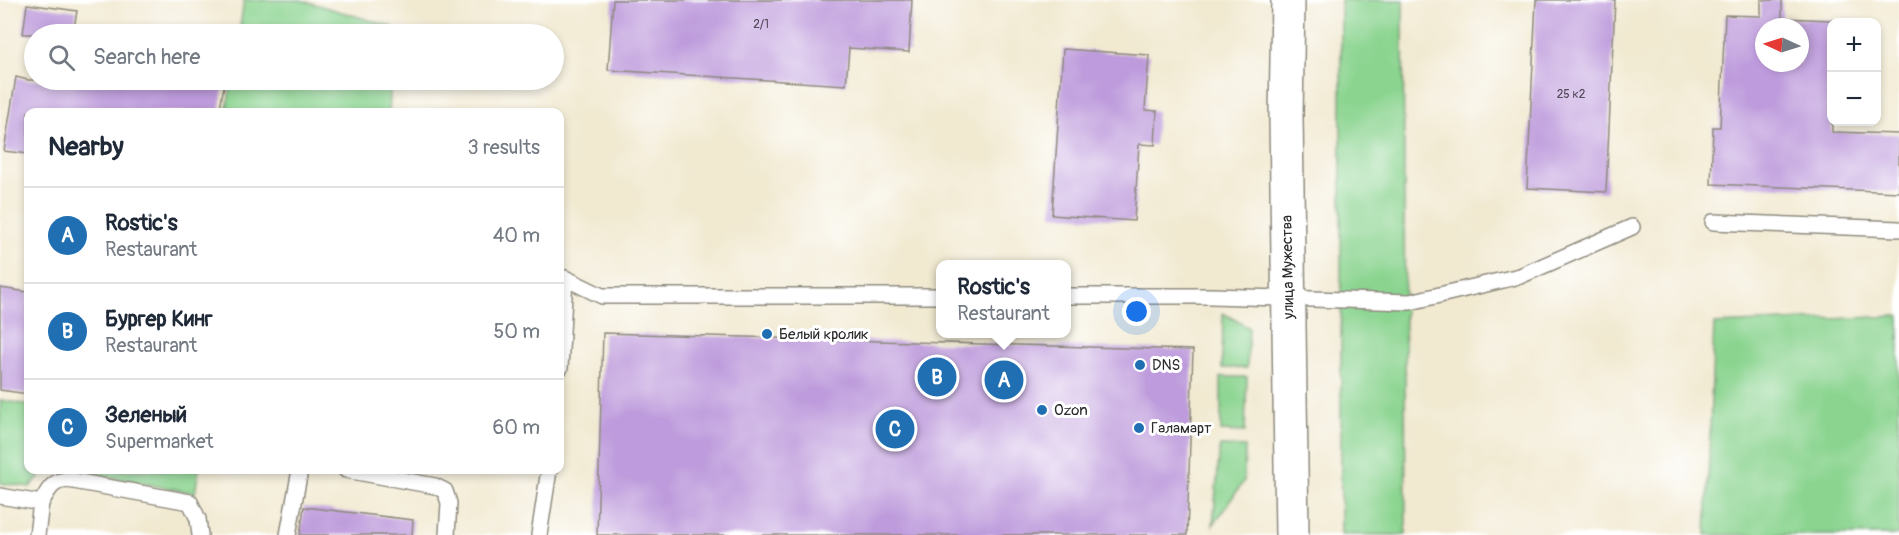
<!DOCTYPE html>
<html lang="en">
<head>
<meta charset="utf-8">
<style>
  :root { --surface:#fff; --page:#f6f6f7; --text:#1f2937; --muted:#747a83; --line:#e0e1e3; --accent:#1f6fb2 }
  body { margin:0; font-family:Pangolin,sans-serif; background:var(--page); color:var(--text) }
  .controls { position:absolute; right:18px; top:18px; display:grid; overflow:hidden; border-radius:12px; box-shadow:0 3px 9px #0003 }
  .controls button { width:54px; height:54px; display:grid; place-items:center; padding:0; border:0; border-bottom:2px solid var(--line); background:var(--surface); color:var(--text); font:30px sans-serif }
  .compass { position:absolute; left:1755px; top:18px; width:54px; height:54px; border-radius:50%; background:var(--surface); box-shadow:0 3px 9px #0003; rotate:274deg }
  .you { position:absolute; left:1137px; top:312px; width:21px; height:21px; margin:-15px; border:4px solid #fff; border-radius:50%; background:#1a73e8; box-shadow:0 0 0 9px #1a73e833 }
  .badge { display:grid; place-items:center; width:39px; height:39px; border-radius:50%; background:var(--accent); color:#fff; font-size:20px; font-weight:700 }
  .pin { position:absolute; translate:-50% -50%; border:3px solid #fff; box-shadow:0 2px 6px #0006 }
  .popup { position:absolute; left:936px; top:260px; width:135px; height:78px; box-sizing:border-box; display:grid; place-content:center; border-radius:12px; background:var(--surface); filter:drop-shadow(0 2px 4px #0005); font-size:20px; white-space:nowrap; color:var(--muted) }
  .popup b { font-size:22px; color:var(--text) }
  .popup::after { content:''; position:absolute; left:50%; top:100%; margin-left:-12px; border:12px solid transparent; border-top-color:var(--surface) }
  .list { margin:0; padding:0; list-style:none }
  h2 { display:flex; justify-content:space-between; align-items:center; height:78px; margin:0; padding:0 24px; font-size:26px }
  h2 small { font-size:20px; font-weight:400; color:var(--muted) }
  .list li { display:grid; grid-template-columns:39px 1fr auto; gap:18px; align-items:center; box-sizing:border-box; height:96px; padding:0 24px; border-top:2px solid var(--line) }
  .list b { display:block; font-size:22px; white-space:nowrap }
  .list p { margin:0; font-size:20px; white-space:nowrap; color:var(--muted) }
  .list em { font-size:20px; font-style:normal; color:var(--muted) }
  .icon { flex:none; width:33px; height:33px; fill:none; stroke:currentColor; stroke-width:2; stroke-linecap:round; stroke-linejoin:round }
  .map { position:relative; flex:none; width:1899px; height:535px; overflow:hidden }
  .search { position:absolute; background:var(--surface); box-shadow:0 3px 9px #0003; left:24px; top:24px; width:540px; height:66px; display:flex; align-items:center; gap:15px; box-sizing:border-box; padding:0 21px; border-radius:33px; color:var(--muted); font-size:22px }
  .panel { position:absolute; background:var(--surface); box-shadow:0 3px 9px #0003; left:24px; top:108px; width:540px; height:366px; border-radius:12px }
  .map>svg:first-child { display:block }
</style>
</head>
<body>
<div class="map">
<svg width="1899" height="535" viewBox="0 0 1899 535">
  <rect width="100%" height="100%" fill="#fff"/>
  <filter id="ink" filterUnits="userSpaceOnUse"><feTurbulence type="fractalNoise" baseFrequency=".0167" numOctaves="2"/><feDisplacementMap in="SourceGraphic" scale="12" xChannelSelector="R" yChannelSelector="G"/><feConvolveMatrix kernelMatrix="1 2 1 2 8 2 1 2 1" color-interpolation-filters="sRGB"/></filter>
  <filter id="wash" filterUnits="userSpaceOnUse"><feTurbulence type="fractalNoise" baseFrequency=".008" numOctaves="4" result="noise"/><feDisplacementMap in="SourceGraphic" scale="24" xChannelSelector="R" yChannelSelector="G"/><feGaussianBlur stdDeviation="1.35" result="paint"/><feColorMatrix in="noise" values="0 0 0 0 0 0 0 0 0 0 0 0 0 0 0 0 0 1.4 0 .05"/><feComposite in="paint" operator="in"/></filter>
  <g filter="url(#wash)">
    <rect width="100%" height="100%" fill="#f1e9d0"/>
    <!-- green -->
    <path fill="#8bd490" stroke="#5b805e" stroke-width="1.5" d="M244 0H301L393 27V34H239Z
      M1341 0H1403L1406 535H1341Z
      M232 80H391L389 112H226Z
      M1223 313 1249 328 1247 368H1222Z
      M1899 316V535H1706L1714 324Z
      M1221 377H1247L1245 432 1221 431Z
      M0 400 28 405V470H45L30 487 0 483Z
      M1220 446 1245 447 1244 481 1213 525Z
      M71 470H199L195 493Z"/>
    <g id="blocks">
      <!-- building -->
      <path fill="#be9bdc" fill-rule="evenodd" d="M613 0H912L909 52 849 48 846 85 608 70Z
        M1536 0H1615L1606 192 1527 188Z
        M1761 0H1782V18L1832 20V132L1899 134V192L1711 184 1713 127H1720L1725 15 1761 16ZM1764 27H1800V63H1764Z
        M27 4 77 11 73 34H23Z
        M1063 49 1149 55 1145 110 1157 111 1155 145 1139 144 1134 221 1052 215Z
        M16 77 28 80H185L224 86 219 112H28V154L4 151Z
        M0 288 28 292V394L0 390Z
        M603 333 1193 350 1187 535H597Z
        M304 507 413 520 412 535H300Z"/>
    </g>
  </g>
  <g filter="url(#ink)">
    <use href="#blocks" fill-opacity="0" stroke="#8e8a7e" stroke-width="1.5"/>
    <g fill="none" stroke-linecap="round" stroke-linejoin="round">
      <defs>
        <path id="lane" d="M1713 222 1899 229
          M1067 296H1211L1410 302 1520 276 1632 227
          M560 368 565 278 602 296H941
          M346 470 435 486 445 491 449 503 447 535
          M0 496 41 503C48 491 52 480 68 480L190 502 198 519 200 535
          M37 535 41 503
          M288 535 300 470
          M539 535 549 470"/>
        <path id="secondary" d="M1288 0 1286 117 1292 535"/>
      </defs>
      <!-- lane casing -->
      <use href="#lane" stroke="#8e8a7e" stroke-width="18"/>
      <!-- secondary casing -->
      <use href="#secondary" stroke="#8e8a7e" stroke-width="36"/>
      <!-- lane -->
      <use href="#lane" stroke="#fff" stroke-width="15"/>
      <!-- secondary -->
      <use href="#secondary" stroke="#fff" stroke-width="33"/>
    </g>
  </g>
  <!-- markers -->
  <g fill="#1f6fb2" stroke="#fff" stroke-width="2">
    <circle cx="767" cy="334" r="6"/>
    <circle cx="1140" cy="365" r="6"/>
    <circle cx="1042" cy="410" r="6"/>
    <circle cx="1139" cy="428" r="6"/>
  </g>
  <g text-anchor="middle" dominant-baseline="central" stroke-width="6" stroke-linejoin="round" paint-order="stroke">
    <!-- number labels -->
    <g font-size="12" fill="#504757">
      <text x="761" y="24">2/1</text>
      <text x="1571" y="94">25 к2</text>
    </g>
    <!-- street labels -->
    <g font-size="15" fill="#2b2b2b" stroke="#fff">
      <text transform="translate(1288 267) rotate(-91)">улица Мужества</text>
    </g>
    <!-- poi labels -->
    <g font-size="15" fill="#2b2b2b" stroke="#fff" text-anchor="start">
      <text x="779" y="334">Белый кролик</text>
      <text x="1152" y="365">DNS</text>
      <text x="1054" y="410">Ozon</text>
      <text x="1151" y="428">Галамарт</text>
    </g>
  </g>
</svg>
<div class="controls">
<button>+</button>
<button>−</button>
</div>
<svg class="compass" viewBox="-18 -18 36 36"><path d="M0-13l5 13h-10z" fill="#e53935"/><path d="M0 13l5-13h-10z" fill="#747a83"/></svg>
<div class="you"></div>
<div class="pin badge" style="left:1004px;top:380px">A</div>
<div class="popup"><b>Rostic's</b>Restaurant</div>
<div class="pin badge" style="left:937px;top:377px">B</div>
<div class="pin badge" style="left:895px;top:429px">C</div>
<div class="search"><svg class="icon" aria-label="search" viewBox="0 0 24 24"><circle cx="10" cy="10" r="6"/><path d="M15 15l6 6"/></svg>Search here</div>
<section class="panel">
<h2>Nearby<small>3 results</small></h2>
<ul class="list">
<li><span class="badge">A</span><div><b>Rostic's</b><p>Restaurant</p></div><em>40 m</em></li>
<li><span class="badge">B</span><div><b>Бургер Кинг</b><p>Restaurant</p></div><em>50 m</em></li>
<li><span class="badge">C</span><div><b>Зеленый</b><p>Supermarket</p></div><em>60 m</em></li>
</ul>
</section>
</div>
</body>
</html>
